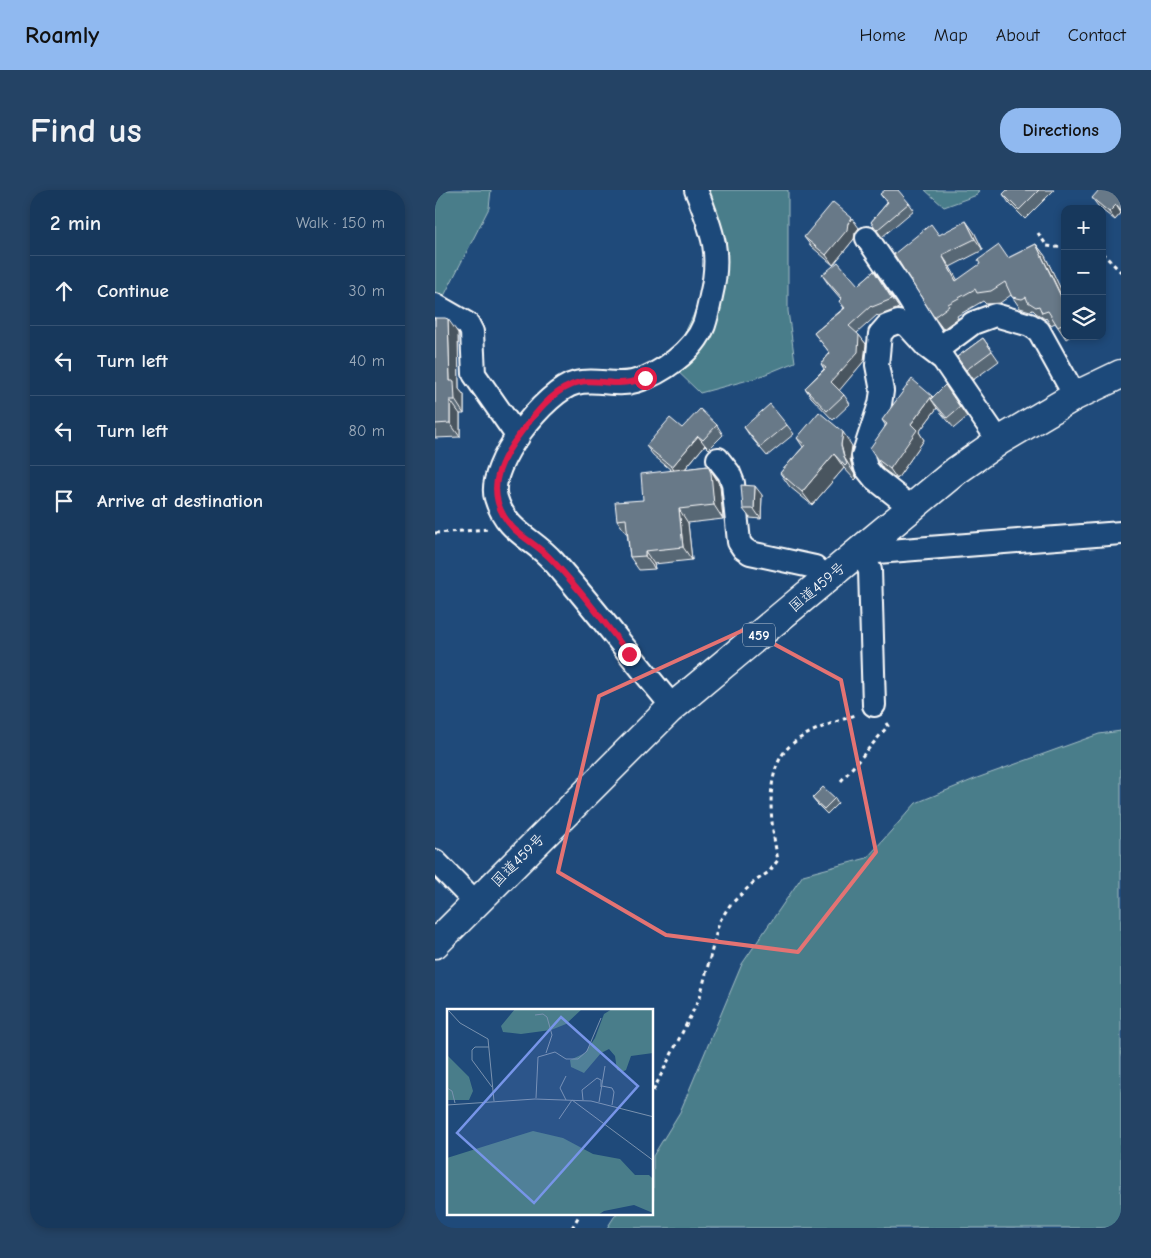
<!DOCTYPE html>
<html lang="en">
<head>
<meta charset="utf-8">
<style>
  :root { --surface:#17385c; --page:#244365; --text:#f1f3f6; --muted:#9eacbb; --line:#365272; --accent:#90b9f0 }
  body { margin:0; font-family:"Comic Neue","Klee One",sans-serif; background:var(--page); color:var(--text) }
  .controls { position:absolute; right:15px; top:15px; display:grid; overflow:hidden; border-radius:10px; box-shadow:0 2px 8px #0003 }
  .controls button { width:45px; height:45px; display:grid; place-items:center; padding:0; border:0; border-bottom:1px solid var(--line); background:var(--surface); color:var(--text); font:25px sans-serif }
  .stop { position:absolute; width:15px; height:15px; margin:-11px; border:4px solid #e11d48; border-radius:50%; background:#fff }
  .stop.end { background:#e11d48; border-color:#fff; box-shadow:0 1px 5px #0008 }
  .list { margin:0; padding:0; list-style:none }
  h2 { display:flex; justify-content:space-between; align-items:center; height:65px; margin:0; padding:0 20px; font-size:21px }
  h2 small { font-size:16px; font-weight:400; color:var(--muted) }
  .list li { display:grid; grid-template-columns:32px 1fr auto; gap:15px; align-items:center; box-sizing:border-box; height:70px; padding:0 20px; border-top:1px solid var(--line) }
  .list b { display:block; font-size:19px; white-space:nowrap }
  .list em { font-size:16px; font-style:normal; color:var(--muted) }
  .icon { flex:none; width:28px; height:28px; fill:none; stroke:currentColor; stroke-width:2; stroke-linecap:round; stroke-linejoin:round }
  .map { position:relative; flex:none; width:686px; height:1038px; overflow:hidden; border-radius:20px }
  header { display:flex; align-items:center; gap:30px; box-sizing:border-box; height:70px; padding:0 25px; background:var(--accent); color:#111 }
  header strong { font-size:24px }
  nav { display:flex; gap:28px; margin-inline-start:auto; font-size:18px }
  .intro { display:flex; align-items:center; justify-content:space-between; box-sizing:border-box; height:120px; padding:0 30px }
  h1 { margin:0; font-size:35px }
  .button { padding:12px 22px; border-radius:20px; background:var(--accent); color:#111; font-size:18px; font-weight:700 }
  main { display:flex; gap:30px; padding:0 30px }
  aside { flex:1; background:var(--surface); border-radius:20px; box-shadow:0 2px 8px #0003 }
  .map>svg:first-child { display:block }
</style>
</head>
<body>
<header>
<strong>Roamly</strong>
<nav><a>Home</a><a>Map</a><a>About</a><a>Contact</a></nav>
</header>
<div class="intro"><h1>Find us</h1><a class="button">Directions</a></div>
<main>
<aside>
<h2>2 min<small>Walk · 150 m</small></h2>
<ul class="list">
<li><svg class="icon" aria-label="ahead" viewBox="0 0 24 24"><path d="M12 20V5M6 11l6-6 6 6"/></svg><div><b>Continue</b></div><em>30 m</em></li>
<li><svg class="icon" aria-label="left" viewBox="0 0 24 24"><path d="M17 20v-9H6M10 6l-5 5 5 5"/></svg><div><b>Turn left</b></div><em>40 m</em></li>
<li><svg class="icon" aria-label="left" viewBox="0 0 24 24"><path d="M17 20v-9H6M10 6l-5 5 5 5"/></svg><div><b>Turn left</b></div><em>80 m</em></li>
<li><svg class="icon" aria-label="arrive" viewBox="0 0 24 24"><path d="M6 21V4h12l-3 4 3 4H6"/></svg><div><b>Arrive at destination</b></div></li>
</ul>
</aside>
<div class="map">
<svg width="686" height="1038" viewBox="0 0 686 1038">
  <rect width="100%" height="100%" fill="#1f4a7a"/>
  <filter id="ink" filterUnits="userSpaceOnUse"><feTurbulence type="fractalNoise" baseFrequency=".02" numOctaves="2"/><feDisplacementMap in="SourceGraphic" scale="10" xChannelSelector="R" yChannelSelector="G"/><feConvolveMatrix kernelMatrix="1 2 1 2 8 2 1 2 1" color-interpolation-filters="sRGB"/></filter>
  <g filter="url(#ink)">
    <!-- green -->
    <path fill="#497d8a" stroke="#a4bec4" d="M0 0H56L54 18 8 108 0 118Z
      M267 0H353V121L360 172 321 188 265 203 235 174 258 126 276 77Z
      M490 0H544L542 5 509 17Z
      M686 541V1038H172L181 1024H218V966L245 922 307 774 368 685 432 668 481 613 542 588 664 544Z"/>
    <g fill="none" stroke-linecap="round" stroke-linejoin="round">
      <defs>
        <path id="minor" d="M432 48 472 106 495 143 508 169 564 251
          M0 115 33 134 37 142 39 184 83 247
          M503 159 538 133 560 125 595 135 604 141 640 206
          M283 269 294 283 298 293 304 352 308 358 315 363 380 377 392 389
          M477 318 439 288 431 278 428 266 445 214 447 201 442 175 445 144 452 136 463 132 472 135 492 157 508 169
          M424 361 442 362 686 343
          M424 361 435 380 439 515
          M238 517C197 469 160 418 118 371 98 348 71 342 61 308 51 276 111 200 141 193 161 188 181 197 201 191 226 184 259 161 269 135 272 126 274 116 276 106 280 89 282 71 279 54 275 35 268 17 261 0
          M0 671 41 713"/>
        <path id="highway" d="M0 754 234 520 434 353 521 281 564 251 640 206 686 184"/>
      </defs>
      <!-- minor casing -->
      <use href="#minor" stroke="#fff" stroke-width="26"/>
      <!-- highway casing -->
      <use href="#highway" stroke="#fff" stroke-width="31"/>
      <!-- path -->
      <path stroke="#fff" stroke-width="3" stroke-dasharray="4 4" stroke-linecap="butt" d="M603 43 612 56 630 58
        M667 63 686 82
        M0 343 55 339
        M406 591 453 536 449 530
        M218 901 265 807 284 732 295 715 319 692 334 682 343 670C336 636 327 578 357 554 375 539 402 532 423 524
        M137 1038 145 1024"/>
      <!-- minor -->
      <use href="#minor" stroke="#1f4a7a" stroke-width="22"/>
      <!-- highway -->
      <use href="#highway" stroke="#1f4a7a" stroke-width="28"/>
    </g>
    <!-- wall -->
    <path fill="#596875" stroke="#fff" d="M572 0H619L590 29 574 13 568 4Z
      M686 0V23L680 30 667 20V19H666L663 16 657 8Z
      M445 4 474 13 479 20 447 47 436 32 452 13Z
      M424 38 420 43 419 49 398 75 376 56 369 47Z
      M539 42 548 60 515 77 522 90 573 68 601 54 610 66 630 108V146H636L631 149 620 133 616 135 611 128 610 129 601 123 598 120 595 121 585 118 576 105 565 113 551 114 548 111 522 126 523 128 508 139 499 127 504 45Z
      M439 81 464 118 443 126 442 125 422 143 431 154 429 171 404 200 409 205 415 214 398 230 376 207 370 198 389 179 386 174 395 163 379 143 409 118 404 111 406 109 394 95 387 85 423 95Z
      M0 128 23 143 24 199 29 205V224H25V247L0 248Z
      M548 148 564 171 538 190 522 167Z
      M510 195 532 227 519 238 502 218 484 242 489 250 462 289 448 279 442 269 451 236 447 230 497 206 498 207Z
      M282 235 288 245 274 259 270 255 250 279 273 276 282 290 285 296 288 329 253 333 257 370 219 374 220 379 204 380 195 367 192 343H191L182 330 208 310 236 280 218 265 211 256Z
      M352 235 359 244 332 266 315 246 309 237Z
      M362 248 417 256 415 269 418 281 422 288 420 290 409 278 377 315 355 297 345 283 368 257Z
      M327 305 326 329 315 328 308 319Z
      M377 608H400L403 613 392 624 381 613Z"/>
    <!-- shaded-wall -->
    <path fill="#49555f" stroke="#fff" d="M681 15 686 23 680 30 674 22Z
      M417 28 424 38 420 43 419 49 398 75 391 65Z
      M531 31 539 42 548 60 540 49Z
      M601 54 610 66 630 108V113Z
      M507 65 515 77 530 103 521 91Z
      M13 129 23 143 24 199 29 205V224L20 210 15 191Z
      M424 145 431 154 429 171 403 202 396 192Z
      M497 206 504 215 496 209 502 218 484 242 489 250 462 289 455 279 476 234Z
      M15 210 25 224V247L15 233Z
      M408 242 417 256 415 269 418 281 422 288 409 267 406 255Z
      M263 246 270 255 243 287 237 277Z
      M399 264 409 278 377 315 367 302Z
      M273 276 282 290 285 296 288 329 279 315Z
      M320 296 327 305 326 329 319 319Z
      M244 319 253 333 257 370 248 357Z
      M210 361 219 374 220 379 210 366Z"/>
    <!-- building -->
    <path fill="#687988" stroke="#fff" d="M450 0H463L474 13 442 40 436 32 453 12 445 4Z
      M572 0H604L584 20 568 4Z
      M664 0H686V21L681 15 674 22 657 8Z
      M398 12 417 28 413 33 412 40 391 65 369 47Z
      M531 31 540 49 507 65 521 91 545 74 543 70 564 55 573 68 601 54 629 113 627 114 630 118V133L623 137 613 121 607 123 604 116 601 117 593 112 591 107 587 109 577 107 570 92 556 101 542 103 540 99 513 114 514 116 499 127 459 64 496 34 504 45Z
      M403 72 423 95 439 81 457 109 437 117 436 116 414 136 424 145 423 162 396 192 409 205 392 221 370 198 391 178 386 174 395 163 379 143 410 118 404 111 407 108 387 85Z
      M0 128H10L13 129 15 191H19L20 210H15V233L0 234Z
      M548 148 557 161 531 180 522 167Z
      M477 189 497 206 476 234 482 240 455 279 442 269 435 258 452 234 447 230Z
      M510 195 525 217 512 228 496 209Z
      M335 214 352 235 325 257 309 237Z
      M265 219 282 235 268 250 263 246 237 277 211 256 235 228 247 238Z
      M384 222 408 242 406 255 409 267 412 274 410 276 399 264 367 302 345 283 370 255 362 248Z
      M273 276 276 283 279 315 244 319 248 357 210 361V366L195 367 191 329 182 330 180 312 208 310 206 284Z
      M306 295 320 296 319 319H308Z
      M388 597 400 608 389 619 377 608Z"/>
  </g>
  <g fill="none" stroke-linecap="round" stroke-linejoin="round" filter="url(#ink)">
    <!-- route -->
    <path stroke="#e11d48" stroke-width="6" d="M194 464C169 432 145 399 117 370 106 358 91 350 79 339 47 306 63 272 87 241 100 224 116 203 136 195 151 188 168 193 184 193 194 193 202 191 210 188"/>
  </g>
  <!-- marked area -->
  <path fill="none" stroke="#e47373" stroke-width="4" stroke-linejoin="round" d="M311 439 406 490 441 662 363 762 231 745 123 682 164 506Z"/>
  <g text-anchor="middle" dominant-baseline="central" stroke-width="5" stroke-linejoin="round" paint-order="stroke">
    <!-- shield labels -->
    <rect fill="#1f4a7a" stroke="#bcc9d7" stroke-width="1" x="308" y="433.5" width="32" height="23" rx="4"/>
    <g font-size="14" font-weight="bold" fill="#fff">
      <text x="324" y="445">459</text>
    </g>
    <!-- street labels -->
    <g font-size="15" fill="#fff" stroke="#1f4a7a">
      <text transform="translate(382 397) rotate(-40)">国道459号</text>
      <text transform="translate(83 670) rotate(-45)">国道459号</text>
    </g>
  </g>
  <!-- overview -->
  <g transform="translate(12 819)">
    <rect width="206" height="206" fill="#1f4a7a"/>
    <path d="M68 0H135L119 15 104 21 74 25 56 23 54 17ZM165 0H206V44L184 47 179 61 175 63 170 61 168 47 162 40 154 44 137 64 124 58 123 51 138 44 148 29 157 5ZM0 46 22 68 26 82 22 91H0ZM86 122 116 129 146 145 173 150 188 166H202L206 170V204L187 196 157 202 151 206H0V149Z" fill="#497d8a"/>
    <path fill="none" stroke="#7992af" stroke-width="1" d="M2 2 13 14 41 30 47 92M88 6 96 5 100 8 105 26 99 44M42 38H28L25 41V51L45 78M119 67 113 79 119 91M155 77 165 79 167 83 165 96M0 79 5 82 8 94M89 89 91 48 108 43 119 50H131L140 42 154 9M136 91 135 81 150 69 154 71V78M152 93 158 57M0 96 88 90 144 92 207 108M112 110 125 91 207 152"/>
    <path fill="#7795e8" fill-opacity="0.15" stroke="#7795e8" stroke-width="2.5" d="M114 8 191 77 87 194 10 124Z"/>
    <rect width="206" height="206" fill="none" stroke="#fff" stroke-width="2.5"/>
  </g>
</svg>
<div class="controls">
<button>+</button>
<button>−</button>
<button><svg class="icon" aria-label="layers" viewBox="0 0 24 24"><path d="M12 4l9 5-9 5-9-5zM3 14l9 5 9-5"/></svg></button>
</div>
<div class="stop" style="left:210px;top:188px"></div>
<div class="stop end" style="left:194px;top:464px"></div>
</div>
</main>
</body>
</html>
